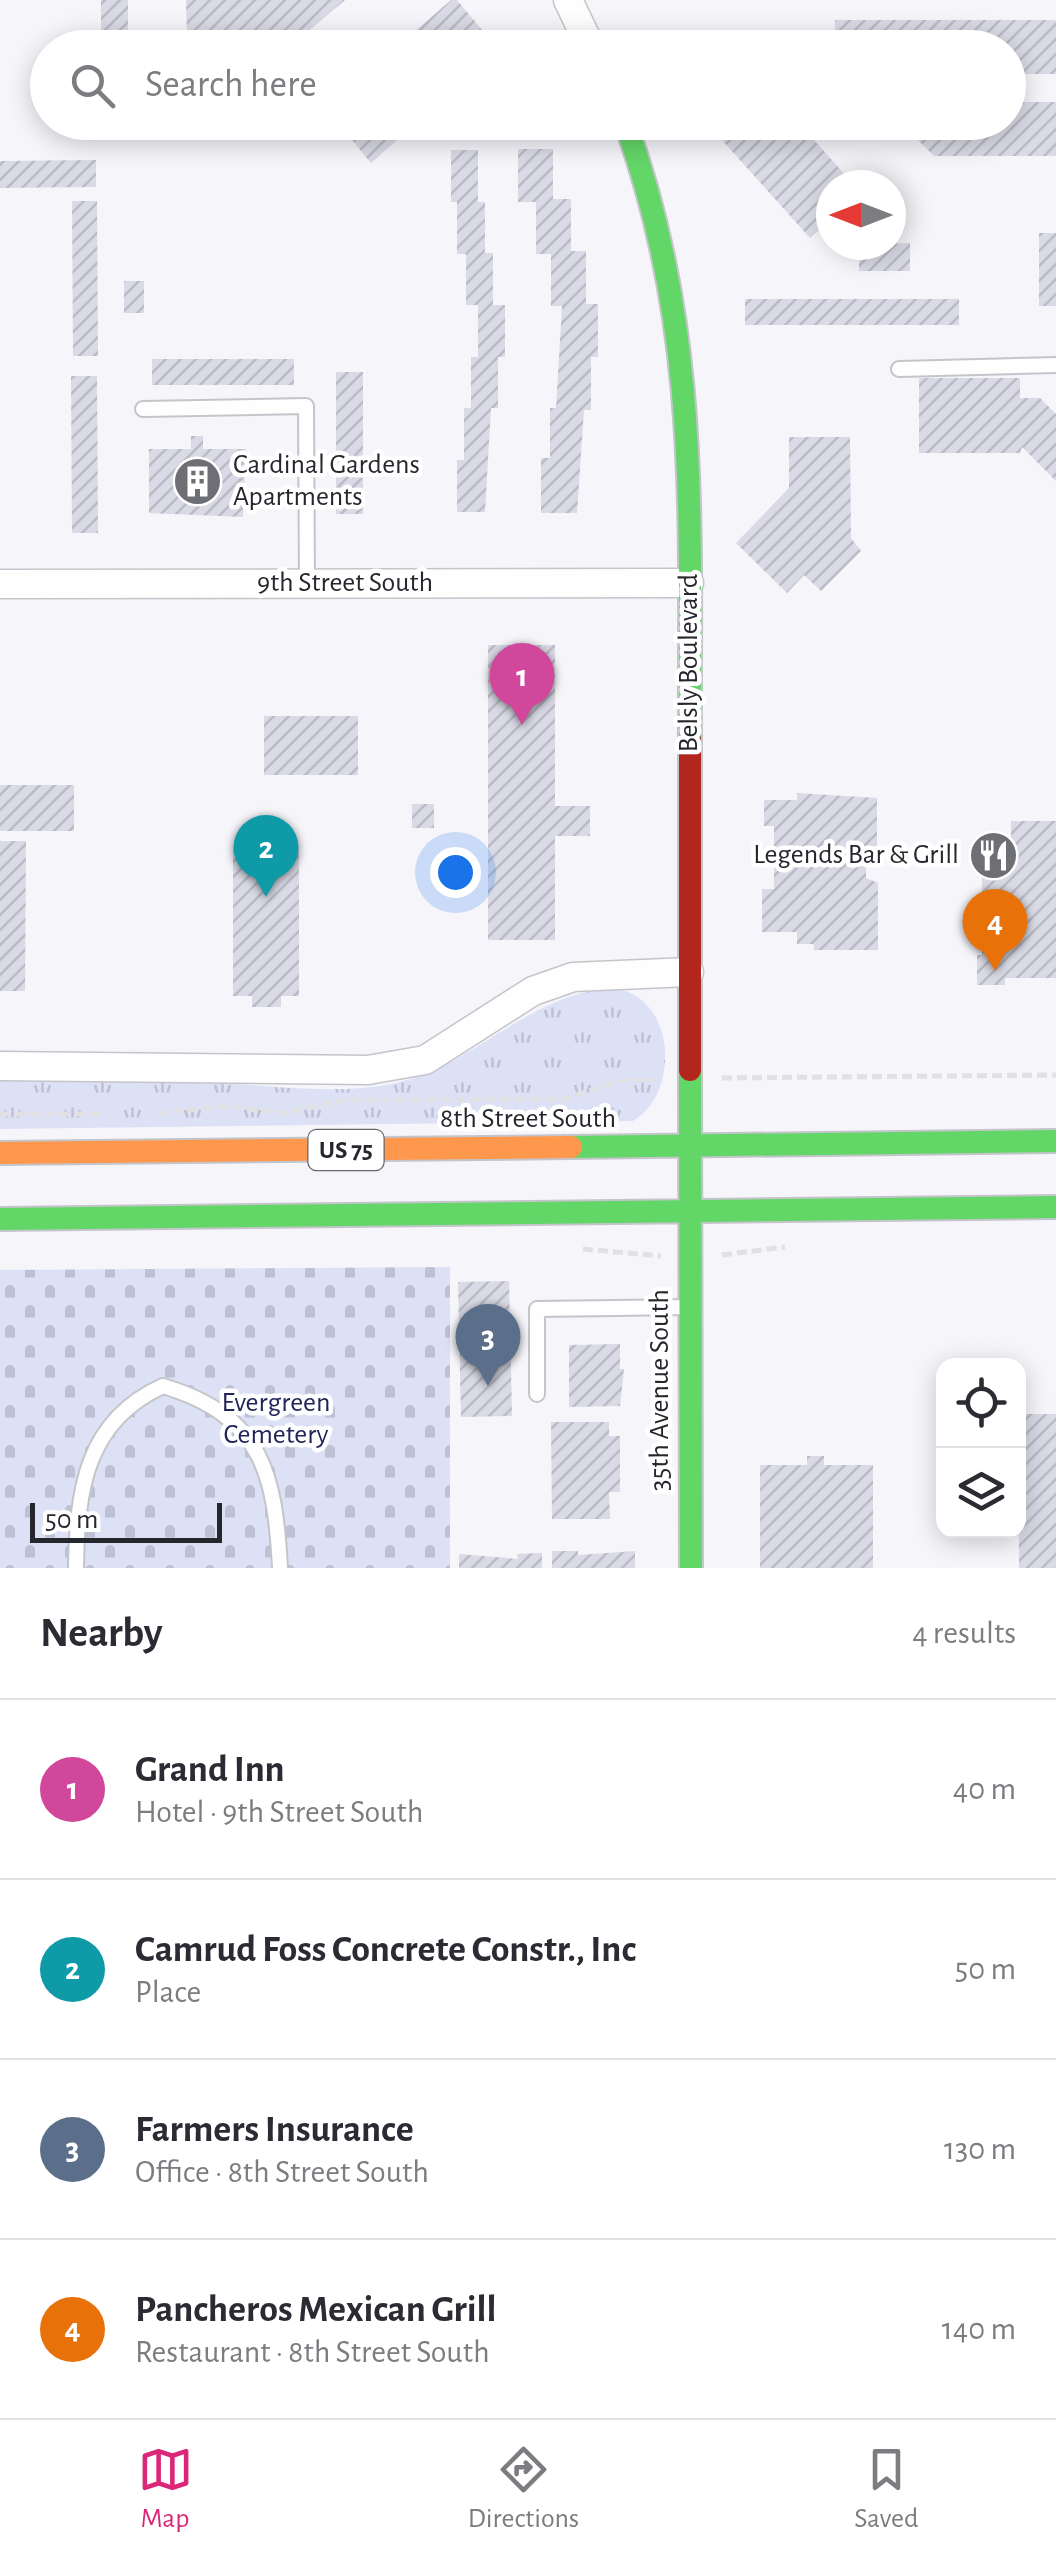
<!DOCTYPE html>
<html lang="en">
<head>
<meta charset="utf-8">
<style>
  :root { --surface:#fff; --page:#f2f2f3; --text:#2b2b33; --muted:#7c7c81; --line:#e1e1e2; --accent:#db2777 }
  body { margin:0; font-family:"Alegreya Sans",sans-serif; background:var(--page); color:var(--text) }
  .controls { position:absolute; right:30px; bottom:30px; display:grid; overflow:hidden; border-radius:20px; box-shadow:0 5px 25px #0003 }
  .controls button { width:90px; height:90px; display:grid; place-items:center; padding:0; border:0; border-bottom:2px solid var(--line); background:var(--surface); color:var(--text); font:50px sans-serif }
  .compass { position:absolute; left:816px; top:170px; width:90px; height:90px; border-radius:50%; background:var(--surface); box-shadow:0 5px 25px #0003; rotate:270deg }
  .scale { position:absolute; left:30px; bottom:25px; width:192px; box-sizing:border-box; padding-left:10px; border:5px solid #26272d; border-top:0; font-size:28px; line-height:35px; white-space:nowrap; color:#26272d; -webkit-text-stroke:8px #fff; paint-order:stroke }
  .you { position:absolute; left:455px; top:872px; width:35px; height:35px; margin:-25px; border:8px solid #fff; border-radius:50%; background:#1a73e8; box-shadow:0 0 0 15px #1a73e833 }
  .badge { display:grid; place-items:center; width:65px; height:65px; border-radius:50%; background:var(--accent); color:#fff; font-size:32px; font-weight:700 }
  .pin { position:absolute; translate:-50% -82px; filter:drop-shadow(0 2px 5px #0008) }
  .pin::after { content:''; position:absolute; top:52px; width:35px; height:30px; background:inherit; clip-path:polygon(0 0,100% 0,50% 100%) }
  .list { margin:0; padding:0; list-style:none }
  h2 { display:flex; justify-content:space-between; align-items:center; height:130px; margin:0; padding:0 40px; font-size:42px }
  h2 small { font-size:32px; font-weight:400; color:var(--muted) }
  .list li { display:grid; grid-template-columns:65px 1fr auto; gap:30px; align-items:center; box-sizing:border-box; height:180px; padding:0 40px; border-top:2px solid var(--line) }
  .list b { display:block; font-size:38px; white-space:nowrap }
  .list p { margin:0; font-size:32px; white-space:nowrap; color:var(--muted) }
  .list em { font-size:32px; font-style:normal; color:var(--muted) }
  .icon { flex:none; width:55px; height:55px; fill:none; stroke:currentColor; stroke-width:2; stroke-linecap:round; stroke-linejoin:round }
  .map { position:relative; flex:none; width:1056px; height:1568px; overflow:hidden }
  .search { position:absolute; background:var(--surface); box-shadow:0 5px 25px #0003; left:30px; right:30px; top:30px; height:110px; display:flex; align-items:center; gap:25px; box-sizing:border-box; padding:0 35px; border-radius:55px; color:var(--muted); font-size:38px }
  .sheet { height:850px; background:var(--surface) }
  nav { display:flex; justify-content:space-around; align-items:center; box-sizing:border-box; height:140px; border-top:2px solid var(--line); background:var(--surface); font-size:28px; color:var(--muted) }
  nav a { display:grid; justify-items:center; gap:5px }
  nav .on { color:var(--accent) }
  .map>svg:first-child { display:block }
</style>
</head>
<body>
<div class="map">
<svg width="1056" height="1568" viewBox="0 0 1056 1568">
  <defs>
    <pattern id="grass-tufts" width="24" height="20" patternUnits="userSpaceOnUse" patternTransform="scale(2.5)"><rect width="24" height="20" fill="#dde1f6"/><path d="M3 7l-1-3M5 7V3M7 7l1-3M15 17l-1-3M17 17v-4M19 17l1-3" fill="none" stroke="#bec1d3"/></pattern>
    <pattern id="cemetery-stones" width="16" height="16" patternUnits="userSpaceOnUse" patternTransform="scale(2.5)"><rect width="16" height="16" fill="#dde1f6"/><path d="M2 7V4a2 2 0 0 1 4 0v3zM10 15v-3a2 2 0 0 1 4 0v3z" fill="#bec1d3"/></pattern>
    <pattern id="building-hatch" width="6" height="6" patternUnits="userSpaceOnUse" patternTransform="scale(2.5)"><rect width="6" height="6" fill="#d9dae5"/><path d="M-1 1l2-2M0 6l6-6M5 7l2-2" fill="none" stroke="#babbc5"/></pattern>
  </defs>
  <rect width="100%" height="100%" fill="#f5f5fa"/>
  <!-- grass -->
  <path fill="url(#grass-tufts)" d="M610 988C677 993 681 1093 633 1121L0 1129V1080C69 1079 137 1079 206 1082 266 1085 336 1096 396 1083 474 1065 528 995 610 988Z"/>
  <!-- cemetery -->
  <path fill="url(#cemetery-stones)" d="M450 1267V1568H0V1270Z"/>
  <!-- building -->
  <path fill="url(#building-hatch)" d="M101 0H128V48H101Z
    M186 0H345L304 35 187 37Z
    M451 0H457L497 48H396Z
    M835 20H1056V74H1008V48H835Z
    M1008 102H1056V156H934L910 132V122H1008Z
    M337 122H418L371 163Z
    M716 122H798L854 185H831V219L810 238 721 139Z
    M518 149H553V199H571V251H586V304H598V357H591V410H584L577 513H541V458H550V408H556L562 306H551V254H536V202H518Z
    M451 150H478V202H485V253H493V305H505V357H498V408H491L485 512H457V460H464V408H471V357H478V305H466V254H457V202H451Z
    M96 160V187L0 188V161Z
    M72 201H97L98 356H73Z
    M1039 233H1056V306H1039Z
    M910 243V271H859V245Z
    M124 281H144V313H124Z
    M745 299H959V325H745Z
    M152 359H294V385H152Z
    M336 372H363V514H336Z
    M71 376H97L98 533H72Z
    M919 378H1020V398H1040L1056 414V481L1022 447 1020 453H919Z
    M191 436H203V449H246L243 517 149 513V449H191Z
    M789 437H850L851 538 861 551 821 591 804 575 787 593 736 543 789 488Z
    M488 645H555V806H590V836H555V940H488Z
    M264 716H358V775H264Z
    M0 785H74V831H0Z
    M797 793 877 798V863H866V878L878 883V950H814V944H797V932H762V889H774V826H764V800H797Z
    M412 804H434V828H412Z
    M1011 821H1056V978H1005V985H977V955H982V870H977V840L1011 843Z
    M0 841H26L25 991H0Z
    M233 849H299V996H281V1007H252V996H233Z
    M509 1281 512 1416 461 1417 458 1282Z
    M620 1344V1369H624L620 1406 569 1407V1345Z
    M1018 1414H1056V1568H1019Z
    M551 1422H609V1436H620V1492H609L610 1519H552Z
    M807 1456H824V1465H873V1568H760V1465H807Z
    M552 1551H578V1555L635 1551V1568H552Z
    M542 1553V1568H459V1554L518 1559 517 1554Z"/>
  <g fill="none" stroke-linecap="round" stroke-linejoin="round">
    <defs>
      <path id="lane" d="M899 369 1056 365
        M143 409 306 406 307 583
        M537 1394V1309L690 1307
        M76 1568C77 1492 85 1421 163 1386 263 1416 275 1475 280 1568"/>
      <path id="street" d="M568 0 591 48
        M0 584 689 583
        M0 1066 368 1070 425 1060 533 991 573 977 689 972"/>
      <path id="fast" d="M625 122C701 331 689 522 690 740
        M690 1070 691 1568
        M571 1147 1056 1141
        M0 1219 1056 1207"/>
      <path id="slow" d="M0 1153 571 1147"/>
      <path id="jam" d="M690 740V1070"/>
    </defs>
    <!-- lane casing -->
    <use href="#lane" stroke="#c4c5ca" stroke-width="18"/>
    <!-- street casing -->
    <use href="#street" stroke="#c4c5ca" stroke-width="31"/>
    <!-- fast casing -->
    <use href="#fast" stroke="#c4c5ca" stroke-width="26"/>
    <!-- slow casing -->
    <use href="#slow" stroke="#c4c5ca" stroke-width="26"/>
    <!-- jam casing -->
    <use href="#jam" stroke="#c4c5ca" stroke-width="26"/>
    <!-- path -->
    <path stroke="#e1e1e4" stroke-width="5" stroke-dasharray="10 5" stroke-linecap="butt" d="M722 1078 1056 1075
      M0 1114H102
      M158 1114 220 1106 285 1113 345 1100 564 1099 624 1080H661
      M583 1249 661 1256
      M722 1255 785 1247"/>
    <!-- lane -->
    <use href="#lane" stroke="#fefefe" stroke-width="14"/>
    <!-- street -->
    <use href="#street" stroke="#fefefe" stroke-width="28"/>
    <!-- fast -->
    <use href="#fast" stroke="#63d668" stroke-width="22"/>
    <!-- slow -->
    <use href="#slow" stroke="#ff974d" stroke-width="22"/>
    <!-- jam -->
    <use href="#jam" stroke="#b3261e" stroke-width="22"/>
  </g>
  <!-- icons -->
  <defs>
    <symbol id="building-disc" viewBox="-11 -11 22 22"><circle r="9.5" fill="#6e6f75" stroke="#fff"/><path d="M-4-6H4V6H1V3H-1V6H-4ZM-2.5-4.3h1.7v1.8h-1.7ZM.8-4.3h1.7v1.8H.8ZM-2.5-1h1.7V.8h-1.7ZM.8-1h1.7V.8H.8Z" fill="#fff"/></symbol>
    <symbol id="restaurant-disc" viewBox="-11 -11 22 22"><circle r="9.5" fill="#6e6f75" stroke="#fff"/><path d="M-5-6h1v4h1v-4h1v4h1v-4h1v5L-1.5 .5V6h-2V.5L-5-1ZM5-6V6H3V1.5H1.5Q1.5-4 5-6Z" fill="#fff"/></symbol>
  </defs>
  <g fill-rule="evenodd">
    <use href="#building-disc" x="170" y="454" width="55" height="55"/>
    <use href="#restaurant-disc" x="966" y="828" width="55" height="55"/>
  </g>
  <g text-anchor="middle" dominant-baseline="central" stroke-width="9" stroke-linejoin="round" paint-order="stroke">
    <!-- shield labels -->
    <rect fill="#fff" stroke="#67686c" stroke-width="2.5" x="308.5" y="1130" width="75" height="40" rx="8"/>
    <g font-size="25" font-weight="bold" fill="#26272d">
      <text x="346" y="1150">US 75</text>
    </g>
    <!-- poi labels -->
    <g font-size="28" fill="#26272d" stroke="#fff" text-anchor="start">
      <text x="233" y="465">Cardinal Gardens<tspan x="233" dy="32">Apartments</tspan></text>
      <text x="959" y="855" text-anchor="end">Legends Bar &amp; Grill</text>
    </g>
    <!-- street labels -->
    <g font-size="28" fill="#26272d" stroke="#fff">
      <text x="345" y="583">9th Street South</text>
      <text transform="translate(689 663) rotate(-90)">Belsly Boulevard</text>
      <text x="528" y="1119">8th Street South</text>
      <text transform="translate(660 1390) rotate(-90)">35th Avenue South</text>
    </g>
    <!-- park labels -->
    <g font-size="28" fill="#222358" stroke="#fff">
      <text x="276" y="1403">Evergreen<tspan x="276" dy="32">Cemetery</tspan></text>
    </g>
  </g>
</svg>
<div class="controls">
<button><svg class="icon" aria-label="locate" viewBox="0 0 24 24"><circle cx="12" cy="12" r="6"/><path d="M12 2v4M12 18v4M2 12h4M18 12h4"/></svg></button>
<button><svg class="icon" aria-label="layers" viewBox="0 0 24 24"><path d="M12 4l9 5-9 5-9-5zM3 14l9 5 9-5"/></svg></button>
</div>
<svg class="compass" viewBox="-18 -18 36 36"><path d="M0-13l5 13h-10z" fill="#e53935"/><path d="M0 13l5-13h-10z" fill="#7c7c81"/></svg>
<div class="scale">50 m</div>
<div class="you"></div>
<div class="pin badge" style="left:522px;top:725px;background:#d1479c">1</div>
<div class="pin badge" style="left:266px;top:897px;background:#0f9aa8">2</div>
<div class="pin badge" style="left:488px;top:1386px;background:#5c6f8a">3</div>
<div class="pin badge" style="left:995px;top:971px;background:#e8710a">4</div>
<div class="search"><svg class="icon" aria-label="search" viewBox="0 0 24 24"><circle cx="10" cy="10" r="6"/><path d="M15 15l6 6"/></svg>Search here</div>
</div>
<section class="sheet">
<h2>Nearby<small>4 results</small></h2>
<ul class="list">
<li><span class="badge" style="background:#d1479c">1</span><div><b>Grand Inn</b><p>Hotel · 9th Street South</p></div><em>40 m</em></li>
<li><span class="badge" style="background:#0f9aa8">2</span><div><b>Camrud Foss Concrete Constr., Inc</b><p>Place</p></div><em>50 m</em></li>
<li><span class="badge" style="background:#5c6f8a">3</span><div><b>Farmers Insurance</b><p>Office · 8th Street South</p></div><em>130 m</em></li>
<li><span class="badge" style="background:#e8710a">4</span><div><b>Pancheros Mexican Grill</b><p>Restaurant · 8th Street South</p></div><em>140 m</em></li>
</ul>
</section>
<nav>
<a class="on"><svg class="icon" aria-label="map" viewBox="0 0 24 24"><path d="M3 6l6-2 6 2 6-2v14l-6 2-6-2-6 2zM9 4v14M15 6v14"/></svg>Map</a>
<a><svg class="icon" aria-label="directions" viewBox="0 0 24 24"><path d="M12 3l9 9-9 9-9-9zM9 14v-3h6M13 9l2 2-2 2"/></svg>Directions</a>
<a><svg class="icon" aria-label="saved" viewBox="0 0 24 24"><path d="M7 4h10v16l-5-4-5 4z"/></svg>Saved</a>
</nav>
</body>
</html>
